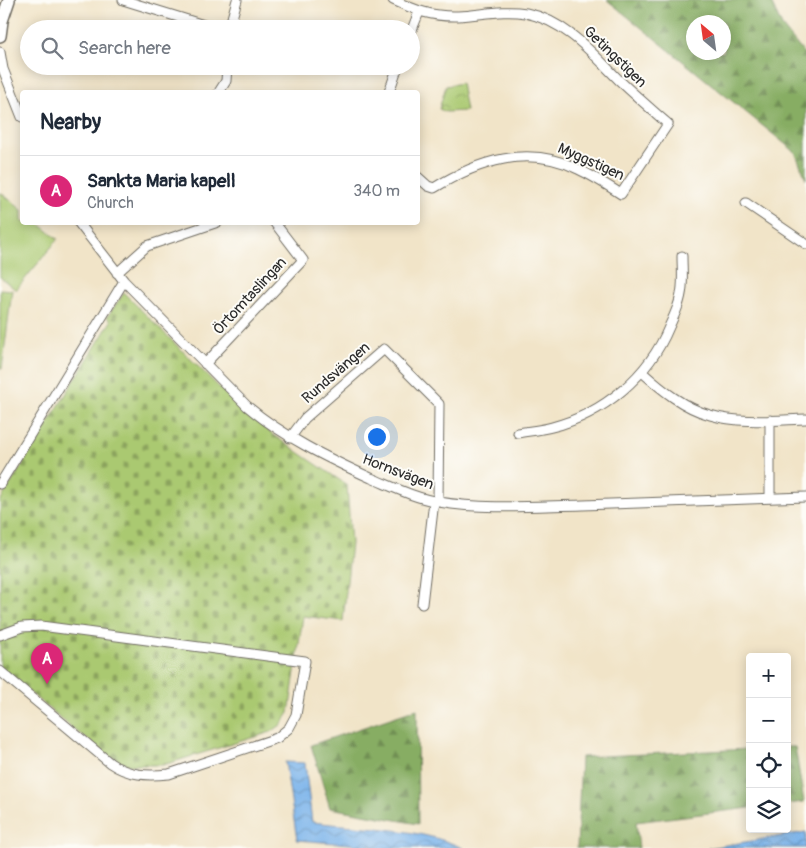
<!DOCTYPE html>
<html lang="en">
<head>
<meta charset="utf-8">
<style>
  :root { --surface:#fff; --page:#f2f2f3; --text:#1f2937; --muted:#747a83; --line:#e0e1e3; --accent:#db2777 }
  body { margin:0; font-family:Pangolin,sans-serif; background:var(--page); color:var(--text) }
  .controls { position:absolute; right:15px; bottom:15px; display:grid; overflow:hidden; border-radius:5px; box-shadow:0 2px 12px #0003 }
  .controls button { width:45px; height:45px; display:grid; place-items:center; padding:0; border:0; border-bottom:1px solid var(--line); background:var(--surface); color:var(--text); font:25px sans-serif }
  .compass { position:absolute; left:686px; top:15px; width:45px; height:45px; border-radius:50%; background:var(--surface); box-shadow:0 2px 12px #0003; rotate:331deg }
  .you { position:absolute; left:376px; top:436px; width:18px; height:18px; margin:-12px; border:4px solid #fff; border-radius:50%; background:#1a73e8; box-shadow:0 0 0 8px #1a73e833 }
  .badge { display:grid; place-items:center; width:32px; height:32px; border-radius:50%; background:var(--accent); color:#fff; font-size:16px; font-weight:700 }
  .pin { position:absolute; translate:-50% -41px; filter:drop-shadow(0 1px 2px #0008) }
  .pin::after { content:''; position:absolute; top:26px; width:18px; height:15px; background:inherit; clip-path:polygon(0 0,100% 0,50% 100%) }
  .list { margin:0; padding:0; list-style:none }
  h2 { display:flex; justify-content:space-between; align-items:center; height:65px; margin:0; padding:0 20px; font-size:21px }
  h2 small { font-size:16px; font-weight:400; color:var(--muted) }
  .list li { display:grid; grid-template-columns:32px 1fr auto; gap:15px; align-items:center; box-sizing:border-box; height:70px; padding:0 20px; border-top:1px solid var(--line) }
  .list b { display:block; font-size:19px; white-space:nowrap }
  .list p { margin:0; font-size:16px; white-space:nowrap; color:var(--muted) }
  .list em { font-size:16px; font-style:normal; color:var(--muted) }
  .icon { flex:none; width:28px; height:28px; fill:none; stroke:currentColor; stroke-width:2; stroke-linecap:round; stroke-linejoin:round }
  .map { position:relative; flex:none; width:806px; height:848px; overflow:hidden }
  .search { position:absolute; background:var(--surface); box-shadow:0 2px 12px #0003; left:20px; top:20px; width:400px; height:55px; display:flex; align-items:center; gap:12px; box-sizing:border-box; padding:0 18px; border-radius:28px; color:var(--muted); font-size:19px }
  .panel { position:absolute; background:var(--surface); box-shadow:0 2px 12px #0003; left:20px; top:90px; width:400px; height:135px; border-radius:5px }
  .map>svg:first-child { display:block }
</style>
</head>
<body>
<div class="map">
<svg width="806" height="848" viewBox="0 0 806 848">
  <defs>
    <pattern id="forest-firs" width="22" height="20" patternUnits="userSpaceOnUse" patternTransform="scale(1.25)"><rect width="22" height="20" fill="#87ad63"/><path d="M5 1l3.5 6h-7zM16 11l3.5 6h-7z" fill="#6f8d52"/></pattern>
    <pattern id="cemetery-stones" width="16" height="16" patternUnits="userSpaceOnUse" patternTransform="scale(1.25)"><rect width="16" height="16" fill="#aac971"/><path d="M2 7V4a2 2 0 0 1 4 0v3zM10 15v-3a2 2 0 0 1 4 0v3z" fill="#8ba35d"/></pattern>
    <pattern id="park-crowns" width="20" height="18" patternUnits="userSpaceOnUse" patternTransform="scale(1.25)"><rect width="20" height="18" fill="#aac971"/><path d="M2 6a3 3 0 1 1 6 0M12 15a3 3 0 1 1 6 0" fill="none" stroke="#8ba35d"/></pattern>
    <pattern id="water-waves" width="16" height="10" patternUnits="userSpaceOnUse" patternTransform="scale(1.25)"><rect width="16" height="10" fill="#7ab3ea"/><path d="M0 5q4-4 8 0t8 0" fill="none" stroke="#6492be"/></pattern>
  </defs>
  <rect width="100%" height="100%" fill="#fdfcf7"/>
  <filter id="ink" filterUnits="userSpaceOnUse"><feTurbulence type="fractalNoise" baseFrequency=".02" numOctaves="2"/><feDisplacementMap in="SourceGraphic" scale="10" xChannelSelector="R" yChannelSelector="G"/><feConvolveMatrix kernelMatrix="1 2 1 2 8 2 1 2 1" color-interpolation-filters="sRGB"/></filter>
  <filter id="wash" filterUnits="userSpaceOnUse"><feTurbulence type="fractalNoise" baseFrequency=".0096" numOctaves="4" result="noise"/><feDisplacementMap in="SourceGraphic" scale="20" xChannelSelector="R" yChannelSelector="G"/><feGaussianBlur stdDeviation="1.12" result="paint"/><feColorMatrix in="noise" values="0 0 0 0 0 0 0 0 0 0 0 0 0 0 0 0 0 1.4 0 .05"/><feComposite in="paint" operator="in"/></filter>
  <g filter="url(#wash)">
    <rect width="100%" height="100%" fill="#f1e4c8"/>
    <!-- forest -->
    <path fill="url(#forest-firs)" stroke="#596c47" fill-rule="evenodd" d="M607 0H770L782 26 806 56V179L795 152ZM724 22V52H694V22Z
      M417 709 418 824 330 808 311 745Z
      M787 747H795L804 802 787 804Z
      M750 749V808L636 822 639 848H577L581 757Z"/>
    <!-- cemetery -->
    <path fill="url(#cemetery-stones)" stroke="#6a7a4e" d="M124 293 232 400 273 435 347 485 351 543 343 621 303 616 289 713 281 725 271 732 163 765H125L107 755 70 726 0 668V501L111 321 107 317Z"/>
    <!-- park -->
    <path fill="url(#park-crowns)" stroke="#6a7a4e" d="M461 83 466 111 446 112 439 109 446 86Z"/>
    <!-- pitch -->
    <path fill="#aac971" stroke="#6a7a4e" d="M0 192 22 210V222L38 223 58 239 16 290 0 277Z
      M0 289 12 290 2 369 0 368Z"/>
    <!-- water -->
    <path fill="url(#water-waves)" stroke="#526f8a" d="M285 762 305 763 312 822C361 828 418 827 463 848H373L372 846 297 840Z
      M806 832V848H708Z"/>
  </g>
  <g filter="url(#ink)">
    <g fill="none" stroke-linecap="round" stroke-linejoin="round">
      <defs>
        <path id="minor" d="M123 0 217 29
          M393 0C415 10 432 17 458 16 481 15 503 9 526 13 566 21 593 54 620 81 636 96 652 110 668 124L621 194C607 185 593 176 578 169 528 144 478 161 434 188L428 186 418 177
          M229 29 237 0
          M411 32 419 12
          M0 52 3 69 22 117
          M219 92 226 81 227 66
          M389 92 398 66
          M746 203 806 244
          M78 222 124 281 247 406C284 437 327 458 371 478 393 487 415 498 439 502 485 510 535 506 583 505 657 503 732 499 806 497
          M117 273 147 246 218 222
          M205 364 303 260 274 222
          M642 372C662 390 684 408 710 415 740 424 775 420 806 419
          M770 420V498
          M518 433C529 431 541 430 552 427 603 414 649 376 669 327 675 314 681 301 682 287 683 277 682 266 682 256
          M290 438 305 418 384 349 439 404 438 502
          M0 484 124 281
          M422 604 434 501
          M0 635 22 627 41 626 305 661 296 715 289 728 277 738 169 774C147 776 129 776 110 763L0 671"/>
        <path id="tertiary" d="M0 36 2 21 9 0"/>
      </defs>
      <!-- minor casing -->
      <use href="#minor" stroke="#706c62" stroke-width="11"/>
      <!-- tertiary casing -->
      <use href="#tertiary" stroke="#706c62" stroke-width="14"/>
      <!-- minor -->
      <use href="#minor" stroke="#fff" stroke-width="9"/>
      <!-- tertiary -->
      <use href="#tertiary" stroke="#fff" stroke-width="11"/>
    </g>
  </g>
  <g text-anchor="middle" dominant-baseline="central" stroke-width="4" stroke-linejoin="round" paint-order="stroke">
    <!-- street labels -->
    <g font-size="15" fill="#2b2b2b" stroke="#fdfcf7">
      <text transform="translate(615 57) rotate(44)">Getingstigen</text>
      <text transform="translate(591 162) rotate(24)">Myggstigen</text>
      <text transform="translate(250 296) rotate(-47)">Örtomtaslingan</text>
      <text transform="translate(336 373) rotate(-41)">Rundsvängen</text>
      <text transform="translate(398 472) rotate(21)">Hornsvägen</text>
    </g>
  </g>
</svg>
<div class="controls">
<button>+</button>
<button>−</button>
<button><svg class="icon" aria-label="locate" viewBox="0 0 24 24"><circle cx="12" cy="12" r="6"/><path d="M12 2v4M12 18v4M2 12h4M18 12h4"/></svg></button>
<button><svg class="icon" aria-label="layers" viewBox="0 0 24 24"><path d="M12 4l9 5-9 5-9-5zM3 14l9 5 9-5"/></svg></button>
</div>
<svg class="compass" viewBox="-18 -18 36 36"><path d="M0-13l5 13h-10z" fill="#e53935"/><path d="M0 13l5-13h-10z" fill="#747a83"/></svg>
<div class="you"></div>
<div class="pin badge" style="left:47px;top:684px">A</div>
<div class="search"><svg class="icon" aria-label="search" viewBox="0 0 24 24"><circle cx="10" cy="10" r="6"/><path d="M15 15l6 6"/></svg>Search here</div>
<section class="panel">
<h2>Nearby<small></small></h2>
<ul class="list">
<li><span class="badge">A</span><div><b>Sankta Maria kapell</b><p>Church</p></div><em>340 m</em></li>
</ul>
</section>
</div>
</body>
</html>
